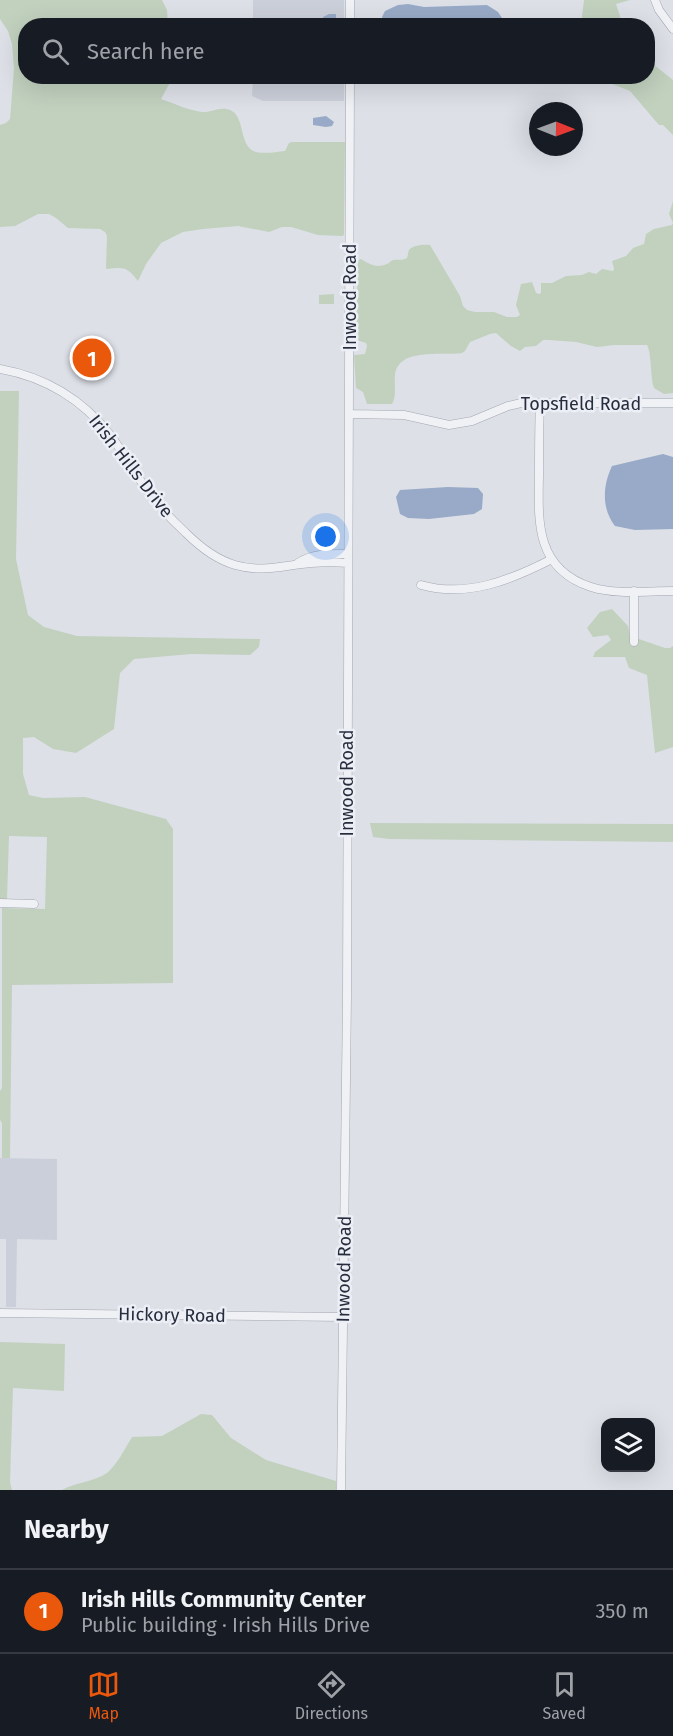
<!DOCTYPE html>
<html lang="en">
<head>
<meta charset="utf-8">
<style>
  :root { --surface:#171b24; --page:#20242c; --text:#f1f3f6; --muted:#9ea1a6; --line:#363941; --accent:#ea580c }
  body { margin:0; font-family:"Fira Sans",sans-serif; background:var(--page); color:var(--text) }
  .controls { position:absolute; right:18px; bottom:18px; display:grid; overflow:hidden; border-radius:12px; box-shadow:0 6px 24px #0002 }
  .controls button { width:54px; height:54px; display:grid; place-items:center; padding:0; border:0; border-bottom:2px solid var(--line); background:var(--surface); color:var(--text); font:30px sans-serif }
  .compass { position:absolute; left:529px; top:102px; width:54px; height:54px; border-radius:50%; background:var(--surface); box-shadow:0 6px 24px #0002; rotate:91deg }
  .you { position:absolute; left:326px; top:537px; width:21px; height:21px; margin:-15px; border:4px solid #fff; border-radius:50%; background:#1a73e8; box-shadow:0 0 0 9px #1a73e833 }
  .badge { display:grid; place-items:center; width:39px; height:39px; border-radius:50%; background:var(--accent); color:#fff; font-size:20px; font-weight:700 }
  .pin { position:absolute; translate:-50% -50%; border:3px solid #fff; box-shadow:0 2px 6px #0006 }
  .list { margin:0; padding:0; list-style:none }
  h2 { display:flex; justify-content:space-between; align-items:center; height:78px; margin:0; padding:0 24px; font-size:26px }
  h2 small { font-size:20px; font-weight:400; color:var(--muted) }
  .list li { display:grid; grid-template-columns:39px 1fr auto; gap:18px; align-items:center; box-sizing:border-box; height:84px; padding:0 24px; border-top:2px solid var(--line) }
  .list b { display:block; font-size:22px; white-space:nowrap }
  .list p { margin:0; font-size:20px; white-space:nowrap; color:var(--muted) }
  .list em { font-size:20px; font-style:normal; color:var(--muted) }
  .icon { flex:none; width:33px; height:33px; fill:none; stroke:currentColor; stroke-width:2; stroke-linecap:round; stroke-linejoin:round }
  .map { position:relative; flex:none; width:673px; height:1490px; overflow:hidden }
  .search { position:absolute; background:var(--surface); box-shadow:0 6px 24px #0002; left:18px; right:18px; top:18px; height:66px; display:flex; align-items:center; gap:15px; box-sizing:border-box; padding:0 21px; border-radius:24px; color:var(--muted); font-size:22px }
  .sheet { height:162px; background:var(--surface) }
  nav { display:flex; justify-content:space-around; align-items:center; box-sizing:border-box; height:84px; border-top:2px solid var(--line); background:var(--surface); font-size:16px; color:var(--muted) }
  nav a { display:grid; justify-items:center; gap:3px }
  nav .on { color:var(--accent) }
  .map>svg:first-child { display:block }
</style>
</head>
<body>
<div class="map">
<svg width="673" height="1490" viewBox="0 0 673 1490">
  <rect width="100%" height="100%" fill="#dde0e7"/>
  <!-- built -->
  <path fill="#cbcfd9" d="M253 0H344V25L253 26Z
    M253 77H344V101H263L252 96Z
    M0 1158 57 1159V1240L17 1239 16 1307H6V1239H0Z"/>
  <!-- green -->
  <path fill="#c1d1be" d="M0 0H162L167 10 168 25 26 26V76L173 77 161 99C173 103 190 111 202 112 212 113 219 106 230 110 246 116 238 147 256 152 265 154 276 152 285 151L289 143 292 142H345L344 235 342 236 318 235 291 227H282L269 232 238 226 203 229 183 232 161 243 146 264 138 281C127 267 125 267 107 269L106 268 107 236 105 232 100 229 68 228 56 218 49 214H38L15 226 0 227V125L6 123 10 119 14 68 12 44 8 31 0 19Z
    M584 0H630L616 4 623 25H581Z
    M648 60 673 80V135L663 125H659L630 91 595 77 648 76Z
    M673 201V393L664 394 654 388C650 376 652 354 647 345H614L597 347 576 342 549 340H543L536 346 525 347 520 351 511 346 496 333 490 334 470 342 465 351 462 353C443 356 398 347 395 375 394 385 397 395 392 404H367L363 392 356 388 354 355 365 354 367 346 366 343 357 340 356 337 358 260 361 259C371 265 378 269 389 263 390 262 391 261 393 260 398 259 402 261 407 258 408 256 408 252 409 250 412 245 425 244 430 245L460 296 463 306 467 310 475 312H494L507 317H517L520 315 516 305 521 284 532 282 536 293 539 294 541 293V283H552L566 276 582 275 589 272 596 274 602 269 613 271 614 269 612 261 626 256 633 248 644 244 646 234 654 229 672 225 673 223 669 214Z
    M334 294V304H319V295Z
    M0 391H19L16 559 28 615 44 627 77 636 260 639 259 647 250 655 191 654 134 659 120 673 114 729 76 753 53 749 34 737 23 738V774L29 795 43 798 85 797 166 819 173 829V983L12 985 10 1158H2V1123L0 1120V1091L2 1088V908L45 909 47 837 9 836 7 899H0Z
    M612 609 628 626 630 636 665 648H670L673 646V747L655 753 647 675 629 668 625 657H593L595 652 611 640 608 635 593 637 587 628 600 612Z
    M370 823 673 824V842L389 839 373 837Z
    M0 1342 65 1344 64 1391 13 1388 10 1482 12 1490H0Z
    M201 1414 212 1415 231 1438 266 1460 336 1481V1490H62C76 1482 94 1482 107 1473 116 1466 126 1447 132 1437L162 1436Z"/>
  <!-- water -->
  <path fill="#98aac7" d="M408 4 424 7 487 5 498 12 502 18 504 25H384L382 17 385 11 398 5Z
    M329 14H336V25H323V17Z
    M385 77H434L431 80 418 84 400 80 387 79Z
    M326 116 334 122 332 126 326 127 313 125V118Z
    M663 454 673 457V529L635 530 615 526C601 508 603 485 612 466Z
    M448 487 478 488 483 494 482 509 474 514 429 519 408 518 400 514 396 497 400 490Z"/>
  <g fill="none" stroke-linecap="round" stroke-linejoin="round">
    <defs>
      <path id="minor" d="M655 0 659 10 673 29
        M350 26V0
        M0 369C45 377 83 400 111 436 120 448 127 461 136 474 150 496 166 515 186 533 200 547 215 559 235 565 263 573 284 565 311 563 324 562 336 562 348 563
        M540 403C539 427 539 452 539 476 538 523 536 569 591 587 616 595 646 591 673 591
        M350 414 404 415 449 425 472 421 508 406 521 403H673
        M298 563C314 553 330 554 348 554
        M421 585C467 598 511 580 552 559
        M634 591V642
        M0 903 34 904
        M0 1313 344 1317
        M341 1490 347 997 350 76"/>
    </defs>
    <!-- minor casing -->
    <use href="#minor" stroke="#a3a7b1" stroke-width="9"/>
    <!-- minor -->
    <use href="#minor" stroke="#f0f1f5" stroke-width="8"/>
  </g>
  <g text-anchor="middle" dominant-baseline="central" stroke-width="5" stroke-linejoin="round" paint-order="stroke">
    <!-- street labels -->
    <g font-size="18" fill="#272d3d" stroke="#eceff5">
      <text transform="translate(350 297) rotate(-90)">Inwood Road</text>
      <text x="581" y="404">Topsfield Road</text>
      <text transform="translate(131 466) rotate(52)">Irish Hills Drive</text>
      <text transform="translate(347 783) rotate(-90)">Inwood Road</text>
      <text transform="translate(344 1269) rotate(-89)">Inwood Road</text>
      <text transform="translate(172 1315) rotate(1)">Hickory Road</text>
    </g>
  </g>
</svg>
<div class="controls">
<button><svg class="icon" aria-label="layers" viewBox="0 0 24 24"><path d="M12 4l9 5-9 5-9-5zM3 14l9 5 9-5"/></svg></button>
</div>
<svg class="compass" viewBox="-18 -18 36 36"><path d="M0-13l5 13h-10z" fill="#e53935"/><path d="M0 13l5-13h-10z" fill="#9ea1a6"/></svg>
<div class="you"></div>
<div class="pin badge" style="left:92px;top:358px">1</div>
<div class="search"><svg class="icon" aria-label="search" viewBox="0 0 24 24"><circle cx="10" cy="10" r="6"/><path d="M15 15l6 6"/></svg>Search here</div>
</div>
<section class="sheet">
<h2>Nearby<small></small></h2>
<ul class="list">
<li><span class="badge">1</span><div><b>Irish Hills Community Center</b><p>Public building · Irish Hills Drive</p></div><em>350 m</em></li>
</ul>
</section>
<nav>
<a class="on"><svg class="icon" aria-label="map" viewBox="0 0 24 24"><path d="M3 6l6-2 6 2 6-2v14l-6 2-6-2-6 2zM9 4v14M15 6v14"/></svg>Map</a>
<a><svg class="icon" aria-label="directions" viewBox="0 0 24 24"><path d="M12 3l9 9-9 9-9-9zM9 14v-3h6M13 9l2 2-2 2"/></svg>Directions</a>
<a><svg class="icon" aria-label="saved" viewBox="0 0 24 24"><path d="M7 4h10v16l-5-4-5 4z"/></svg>Saved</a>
</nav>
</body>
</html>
